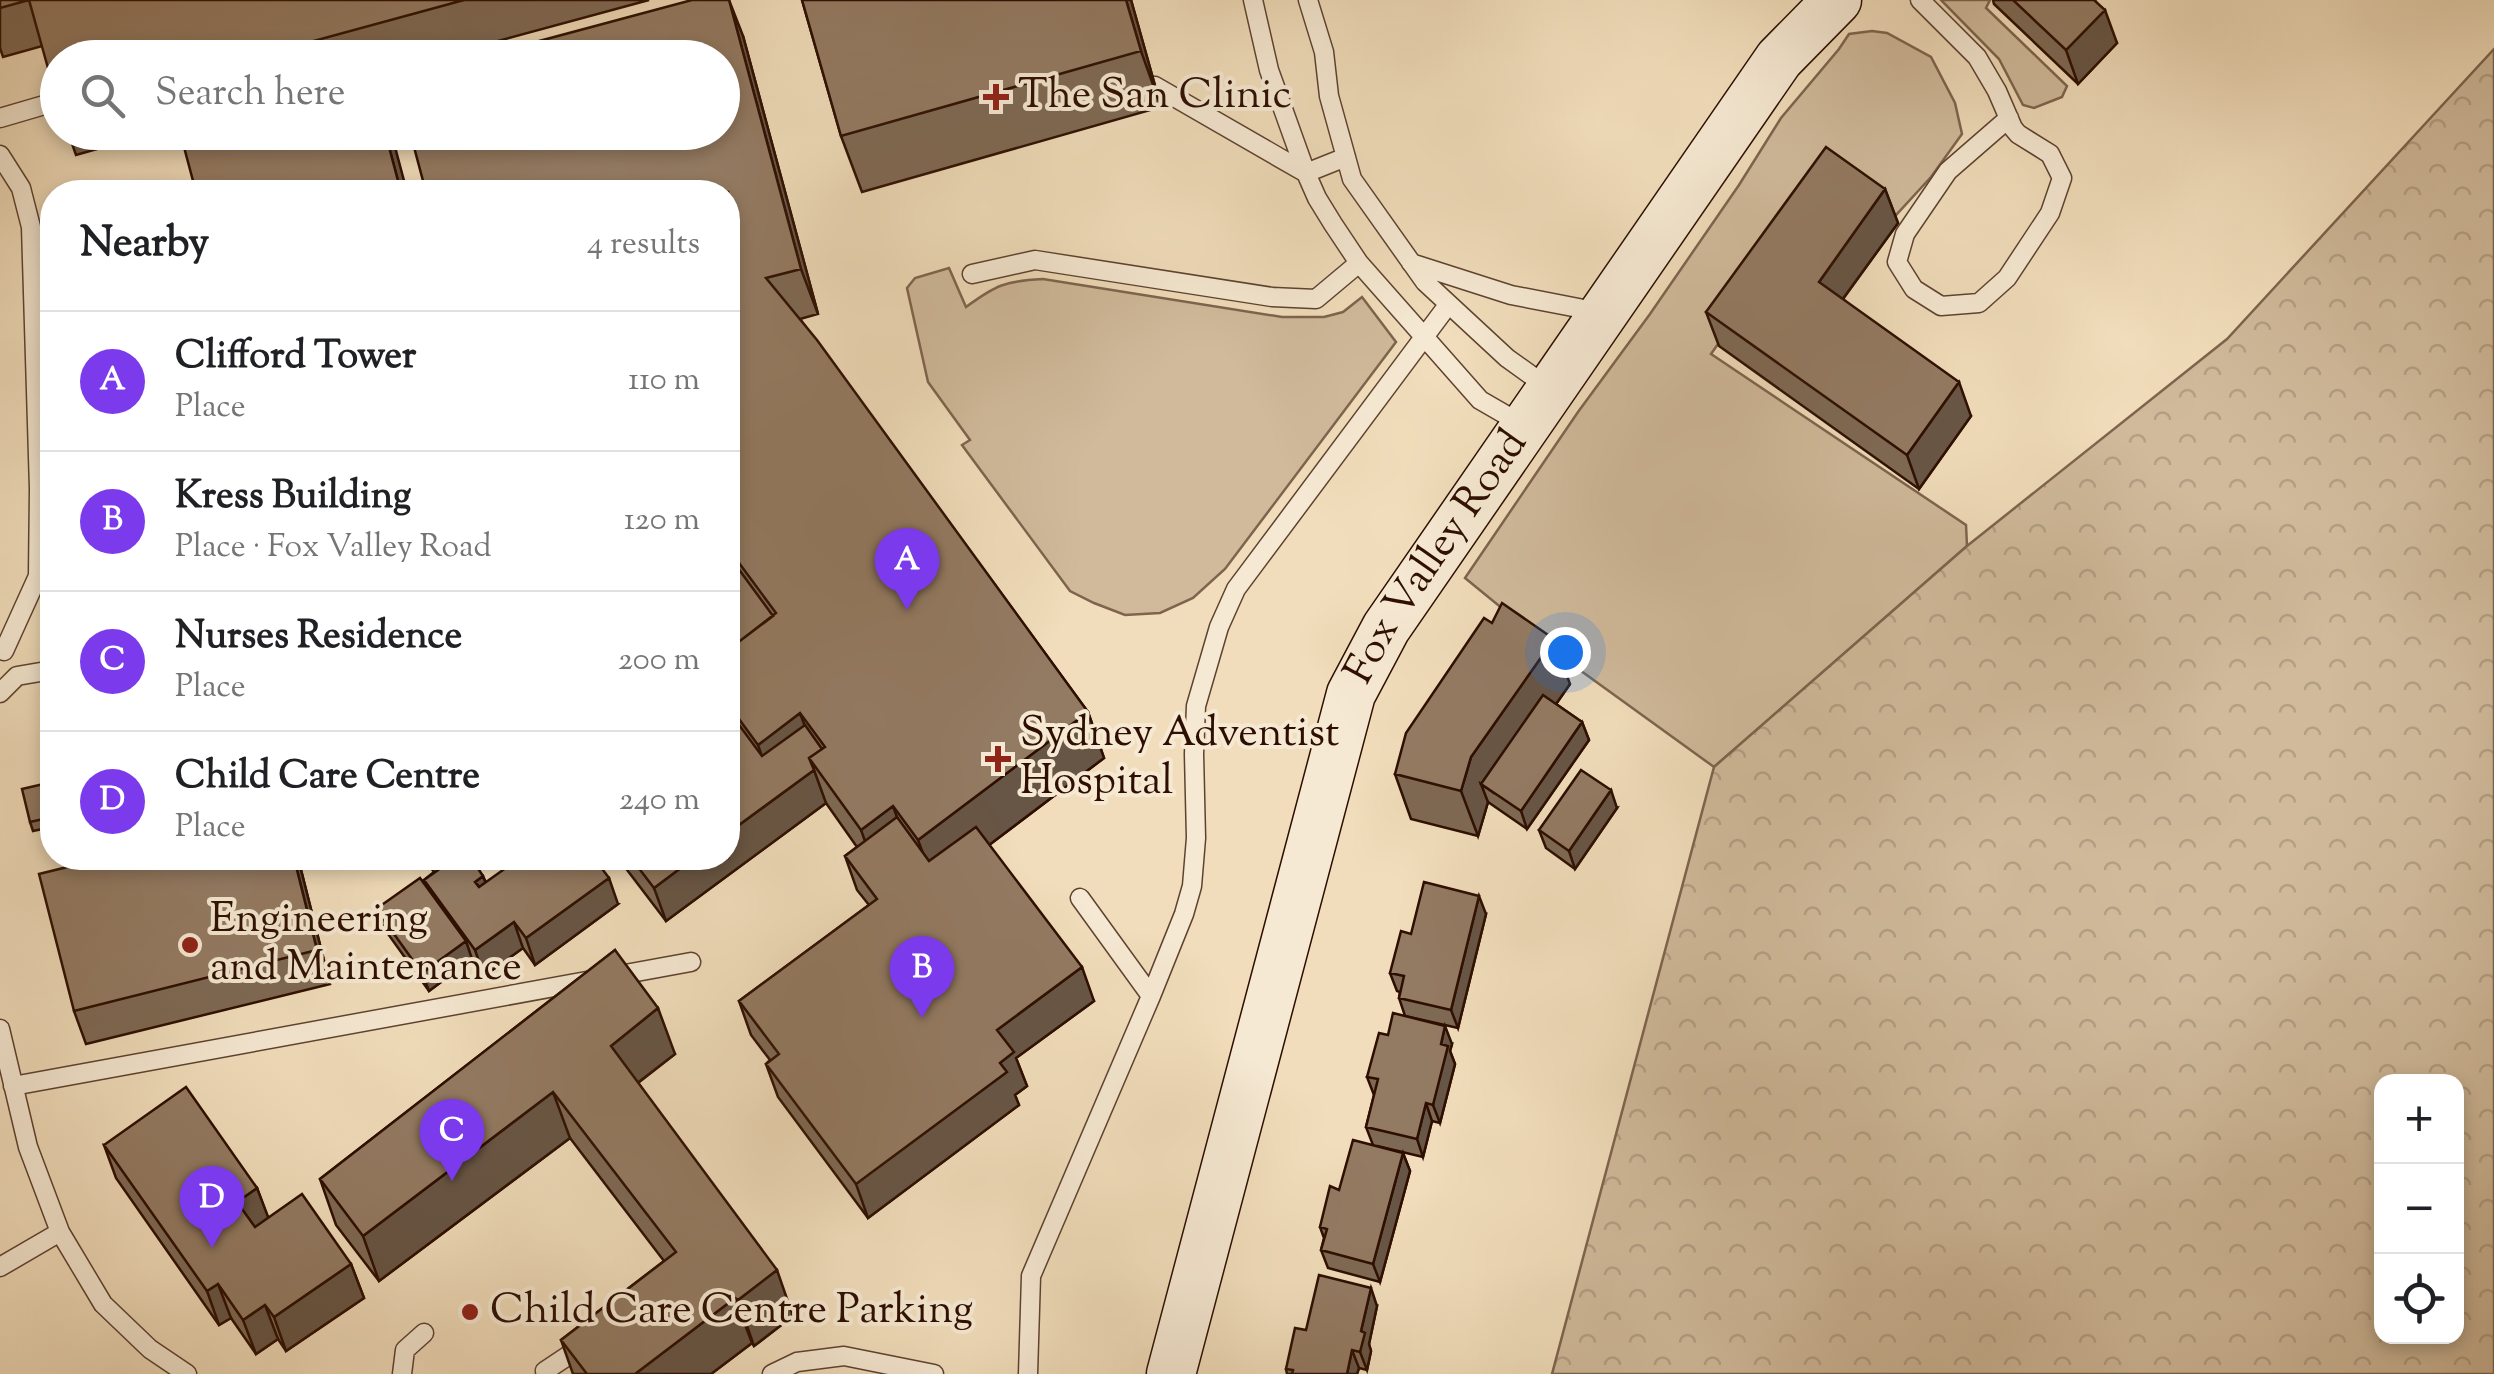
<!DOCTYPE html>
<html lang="en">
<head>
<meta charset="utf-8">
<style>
  :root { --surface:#fff; --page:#f6f6f6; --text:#202124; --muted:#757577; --line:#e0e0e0; --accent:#7c3aed }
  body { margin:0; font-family:"Sorts Mill Goudy",serif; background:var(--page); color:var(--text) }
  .controls { position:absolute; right:30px; bottom:30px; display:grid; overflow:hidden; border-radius:20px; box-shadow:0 5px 15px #0003 }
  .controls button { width:90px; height:90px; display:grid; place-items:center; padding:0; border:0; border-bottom:2px solid var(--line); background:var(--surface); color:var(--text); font:50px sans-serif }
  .you { position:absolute; left:1565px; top:652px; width:35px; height:35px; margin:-25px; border:8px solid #fff; border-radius:50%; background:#1a73e8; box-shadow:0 0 0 15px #1a73e833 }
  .badge { display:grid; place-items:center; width:65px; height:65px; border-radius:50%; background:var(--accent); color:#fff; font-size:32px; font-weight:700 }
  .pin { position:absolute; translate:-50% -82px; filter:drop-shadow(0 2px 5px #0008) }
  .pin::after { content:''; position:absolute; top:52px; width:35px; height:30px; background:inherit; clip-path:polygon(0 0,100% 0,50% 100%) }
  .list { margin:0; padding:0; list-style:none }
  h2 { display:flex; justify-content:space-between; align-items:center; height:130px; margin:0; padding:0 40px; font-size:42px }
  h2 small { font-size:32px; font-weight:400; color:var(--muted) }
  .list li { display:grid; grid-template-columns:65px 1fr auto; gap:30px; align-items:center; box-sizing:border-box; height:140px; padding:0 40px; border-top:2px solid var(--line) }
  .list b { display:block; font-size:38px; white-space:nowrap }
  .list p { margin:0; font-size:32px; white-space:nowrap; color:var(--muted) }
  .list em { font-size:32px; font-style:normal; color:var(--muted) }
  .icon { flex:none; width:55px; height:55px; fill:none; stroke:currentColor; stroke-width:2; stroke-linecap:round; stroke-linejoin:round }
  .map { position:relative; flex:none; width:2494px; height:1374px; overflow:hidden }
  .search { position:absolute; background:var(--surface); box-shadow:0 5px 15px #0003; left:40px; top:40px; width:700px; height:110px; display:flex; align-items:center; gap:25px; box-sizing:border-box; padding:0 35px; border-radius:55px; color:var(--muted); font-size:38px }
  .panel { position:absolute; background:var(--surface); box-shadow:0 5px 15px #0003; left:40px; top:180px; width:700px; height:690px; border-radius:40px }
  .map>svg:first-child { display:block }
</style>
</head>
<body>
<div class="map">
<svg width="2494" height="1374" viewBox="0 0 2494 1374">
  <defs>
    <pattern id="forest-crowns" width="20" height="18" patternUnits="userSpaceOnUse" patternTransform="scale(2.5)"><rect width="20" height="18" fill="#d0ba9b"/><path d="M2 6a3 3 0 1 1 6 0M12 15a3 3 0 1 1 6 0" fill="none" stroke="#b39f84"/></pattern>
  </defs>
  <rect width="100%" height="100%" fill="#f1ddbb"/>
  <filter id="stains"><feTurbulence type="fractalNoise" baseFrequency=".002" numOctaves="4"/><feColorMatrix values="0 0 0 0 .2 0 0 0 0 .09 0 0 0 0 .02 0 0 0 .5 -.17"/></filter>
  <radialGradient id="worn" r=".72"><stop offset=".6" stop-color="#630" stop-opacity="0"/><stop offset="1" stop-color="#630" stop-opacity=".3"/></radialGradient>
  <!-- green -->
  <path fill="#d0ba9b" stroke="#7e644e" stroke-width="2.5" d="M1941 0H1990L1986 8 2067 86 2062 97 2034 108 2023 105 1999 59Z
    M1872 31 1887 33 1931 57 1955 103 1962 134 1931 177 1896 215 1837 175 1711 354 1966 525 1967 546 1714 767 1559 655 1465 578 1578 412 1650 314 1739 185 1781 118 1839 49 1849 34Z
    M949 268 966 307C996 285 1005 281 1043 279L1282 317H1324L1343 312 1362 297 1396 342 1225 569 1193 598 1160 613 1125 615 1094 603 1070 591 962 445 970 440 928 382 907 288 915 278Z"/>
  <!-- forest -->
  <path fill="url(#forest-crowns)" stroke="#7e644e" stroke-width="2.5" fill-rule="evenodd" d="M2494 49V1374H1552L1714 767 1967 546 2227 339ZM2382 1082H2456V1336H2382Z"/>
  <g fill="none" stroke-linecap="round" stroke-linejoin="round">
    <defs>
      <path id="service" d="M1253 0 1269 70 1306 173 1317 198 1333 224 1359 263 1480 400 1525 426
        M1308 0 1324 52 1329 96 1352 179 1425 282 1507 358 1549 388
        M1920 0 1977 57 1997 91 2013 128 2018 134 2050 154 2062 178 2050 213 2007 278 1979 303 1941 306 1914 289 1897 262 1905 234 1948 171 2009 118
        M1155 86 1306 173 1346 157
        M0 118 58 101
        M0 155 21 188 31 227 39 489 38 576 4 651
        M1411 263 1511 295 1599 312
        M972 274 1035 260 1272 297 1316 299 1359 263
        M0 693 17 676 52 670
        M1080 898 1151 996
        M0 1029 28 1147 60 1232 103 1304 150 1349 187 1374
        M13 1086 691 962
        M0 1267 60 1232
        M402 1374 405 1350 424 1333
        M546 1374 545 1371 584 1345
        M772 1374 797 1362 844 1356 934 1374
        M1028 1374 1031 1276 1151 996 1184 914 1192 886 1196 838 1194 754 1196 706 1219 627 1236 589 1448 305"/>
      <g id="secondary">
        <path id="s1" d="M1171 1374 1351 694 1386 628 1779 59 1837 0"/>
      </g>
    </defs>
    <!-- service casing -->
    <use href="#service" stroke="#5e4230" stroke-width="21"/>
    <!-- secondary casing -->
    <use href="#secondary" stroke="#2d0e01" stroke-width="51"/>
    <!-- service -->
    <use href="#service" stroke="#f6e9d3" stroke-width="18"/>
    <!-- secondary -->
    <use href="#secondary" stroke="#f6e9d3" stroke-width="48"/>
  </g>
  <!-- wall -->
  <path fill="#7e6954" stroke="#2d0e01" stroke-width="2.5" d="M0 0H649L435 58H58L42 46 3 57 0 48Z
    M802 0H1131L1161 107 862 192 841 136Z
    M1993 0H2095L2117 43 2078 84 1994 4Z
    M743 36 818 314 800 319 1088 712 1104 758 989 845 1094 1001 1016 1058 1027 1086 1015 1095 1019 1105 868 1218 778 1097 766 1064 770 1060 751 1035 739 1001 869 905 857 890 845 856 857 847 826 803 666 921 618 858H728V192Z
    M68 132H157L76 155Z
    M1885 189 1898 223 1843 299 1971 416 1919 489 1719 346 1706 312Z
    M1570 684 1556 704 1582 722 1589 740 1527 829 1488 802 1478 836 1411 819 1395 774Z
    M52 782V827L33 831 30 822Z
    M1617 808 1575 869 1546 848 1539 830Z
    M298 858 330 984 86 1044 74 1011Z
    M424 858H487L476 866 486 882 618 904 535 965 523 948 484 976 472 959 429 991 383 927 376 909 427 888 424 880 434 872Z
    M1486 914 1458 1028 1405 1016 1399 998 1400 992 1397 991 1390 973 1411 934Z
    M615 950 675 1054 638 1083 793 1316 754 1346 752 1343 711 1374H573L561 1340 664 1261 570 1138 379 1281 336 1225 320 1179Z
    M1452 1044 1450 1051 1455 1064 1440 1123 1432 1121 1423 1157 1377 1146 1403 1153 1410 1171 1380 1282 1328 1268 1321 1250 1324 1238 1320 1227 1339 1190 1373 1145 1366 1127 1374 1095 1367 1077Z
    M104 1145 257 1188 268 1218 351 1264 364 1298 286 1351 278 1339 256 1354 231 1318 219 1325 116 1178Z
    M1377 1306 1369 1344 1371 1351 1367 1370 1359 1368 1357 1374H1287L1286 1369 1306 1330Z"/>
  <!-- shaded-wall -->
  <path fill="#675545" stroke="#2d0e01" stroke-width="2.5" d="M729 0 743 36 818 314 801 269Z
    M1126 0H1131L1161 107 1141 51Z
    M2105 10 2117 43 2078 84 2066 50Z
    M385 132H391L407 192H401Z
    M1885 189 1898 223 1831 315 1819 282Z
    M1959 382 1971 416 1919 489 1907 455Z
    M1554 639 1570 684 1494 793 1481 784 1488 802 1478 836 1461 791 1471 757Z
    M1088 712 1104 758 935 886 918 840Z
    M800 713 817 759 774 790 758 745Z
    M1582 722 1589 740 1527 829 1521 811Z
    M814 770 826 803 666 921 654 888 694 858H728V833Z
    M1611 790 1617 808 1575 869 1569 851Z
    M893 806 909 851 877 875 861 830Z
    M294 858H298L330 984 317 950Z
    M442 858H487L446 888 436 861Z
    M483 876 493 902 475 882Z
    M609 878 618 904 535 965 526 938Z
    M1479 896 1486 914 1458 1028 1451 1010Z
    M514 922 523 948 484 976 475 950Z
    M466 941 472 959 429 991 422 973Z
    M1082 967 1094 1001 1016 1058 1027 1086 1015 1095 1019 1105 868 1218 856 1184 1000 1063 997 1030Z
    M658 1008 675 1054 627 1091 611 1046Z
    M1445 1026 1452 1044 1450 1051 1455 1064 1440 1123 1433 1105 1441 1044Z
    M553 1092 570 1138 379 1281 363 1236Z
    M1426 1103 1432 1121 1423 1157 1417 1139Z
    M1403 1153 1410 1171 1380 1282 1373 1264Z
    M257 1188 270 1222 250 1236 237 1202Z
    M351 1264 364 1298 286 1351 274 1317Z
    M777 1270 793 1316 754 1346 738 1300Z
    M218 1284 231 1318 219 1325 207 1291Z
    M1371 1288 1377 1306 1369 1344 1371 1351 1367 1370 1360 1352 1361 1331Z
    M735 1298 752 1343 711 1374H635Z
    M265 1305 278 1339 256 1354 243 1320Z
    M1352 1350 1359 1368 1357 1374H1347Z"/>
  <!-- building -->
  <path fill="#937a62" stroke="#2d0e01" stroke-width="2.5" d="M0 0H464L251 58H58V104L29 0 0 8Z
    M692 0H729L801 269 766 278 817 340 1088 712 918 840 893 806 861 830 809 758 825 747 800 713 758 745 728 704V650L776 613 728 548V192H426L410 132H722V58H476Z
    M802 0H1126L1141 51 841 136Z
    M2013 0H2094L2105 10 2066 50Z
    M180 132H385L401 192H196Z
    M1826 147 1885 189 1819 282 1959 382 1907 455 1706 312Z
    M52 381V410L45 383Z
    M732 560 773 616 728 650V564Z
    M1502 603 1554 639 1471 757 1461 791 1395 774 1406 733 1484 618 1492 623Z
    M1543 695 1582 722 1521 811 1481 784Z
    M728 710 762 756 805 725 822 749 809 758 814 770 728 833Z
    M1581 770 1611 790 1569 851 1539 830Z
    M52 782V817L30 822 22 789Z
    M897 817 929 861 976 827 1082 967 997 1030 1014 1052 1000 1063 1007 1072 856 1184 766 1064 779 1054 739 1001 877 899 845 856Z
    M104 858H294L317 950 74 1011 39 874Z
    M455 858H457L465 868 473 861 483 876 475 882 479 887 520 858H594L609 878 526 938 514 922 475 950 424 880Z
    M631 858H694L654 888Z
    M420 878 466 941 422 973 376 909Z
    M1424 882 1479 896 1451 1010 1399 998 1404 976 1390 973 1401 931 1411 934Z
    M615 950 658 1008 611 1046 777 1270 738 1300 735 1298 635 1374H587L561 1340 676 1252 553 1092 363 1236 320 1179Z
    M1393 1013 1445 1026 1441 1044 1448 1046 1433 1105 1426 1103 1417 1139 1366 1127 1378 1079 1367 1077 1379 1033 1388 1035Z
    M186 1087 257 1188 237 1202 255 1227 302 1194 351 1264 274 1317 265 1305 243 1320 218 1284 207 1291 104 1145Z
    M1353 1140 1403 1153 1373 1264 1321 1250 1327 1229 1320 1227 1330 1186 1339 1190Z
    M1319 1275 1371 1288 1361 1331 1365 1333 1360 1352 1352 1350 1347 1374H1292L1293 1370 1286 1369 1295 1328 1306 1330Z"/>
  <!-- markers -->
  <g fill="#8f2418" stroke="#f6e9d3" stroke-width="4">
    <path d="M991 82h10v10h10v10h-10v10h-10v-10h-10v-10h10z"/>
    <path d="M993 744h10v10h10v10h-10v10h-10v-10h-10v-10h10z"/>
    <circle cx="190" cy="945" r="10"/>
    <circle cx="470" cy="1312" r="10"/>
  </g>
  <g text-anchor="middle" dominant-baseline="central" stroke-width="8" stroke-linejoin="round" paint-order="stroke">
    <!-- poi labels -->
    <g font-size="42" fill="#2d0e01" stroke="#f6e9d3" text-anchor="start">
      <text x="1018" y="97">The San Clinic</text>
      <text x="1020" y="735">Sydney Adventist<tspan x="1020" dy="48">Hospital</tspan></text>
      <text x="210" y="921">Engineering<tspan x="210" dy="48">and Maintenance</tspan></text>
      <text x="490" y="1312">Child Care Centre Parking</text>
    </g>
    <!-- street labels -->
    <g font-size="42" fill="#2d0e01" stroke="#f6e9d3">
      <text stroke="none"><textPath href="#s1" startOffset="865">Fox Valley Road</textPath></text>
    </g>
  </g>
  <rect width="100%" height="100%" filter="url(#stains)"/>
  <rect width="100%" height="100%" fill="url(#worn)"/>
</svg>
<div class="controls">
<button>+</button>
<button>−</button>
<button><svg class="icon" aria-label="locate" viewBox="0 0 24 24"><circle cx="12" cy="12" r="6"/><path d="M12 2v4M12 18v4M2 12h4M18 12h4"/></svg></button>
</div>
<div class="you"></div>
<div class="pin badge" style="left:907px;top:610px">A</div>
<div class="pin badge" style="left:922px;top:1018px">B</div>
<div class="pin badge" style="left:452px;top:1181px">C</div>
<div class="pin badge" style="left:212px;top:1248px">D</div>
<div class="search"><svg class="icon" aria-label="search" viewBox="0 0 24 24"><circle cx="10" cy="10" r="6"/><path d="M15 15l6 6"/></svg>Search here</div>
<section class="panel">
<h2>Nearby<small>4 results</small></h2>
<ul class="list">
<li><span class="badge">A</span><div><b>Clifford Tower</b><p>Place</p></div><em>110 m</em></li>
<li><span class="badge">B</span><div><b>Kress Building</b><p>Place · Fox Valley Road</p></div><em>120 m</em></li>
<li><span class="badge">C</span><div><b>Nurses Residence</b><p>Place</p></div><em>200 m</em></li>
<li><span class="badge">D</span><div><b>Child Care Centre</b><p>Place</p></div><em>240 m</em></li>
</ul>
</section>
</div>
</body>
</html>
